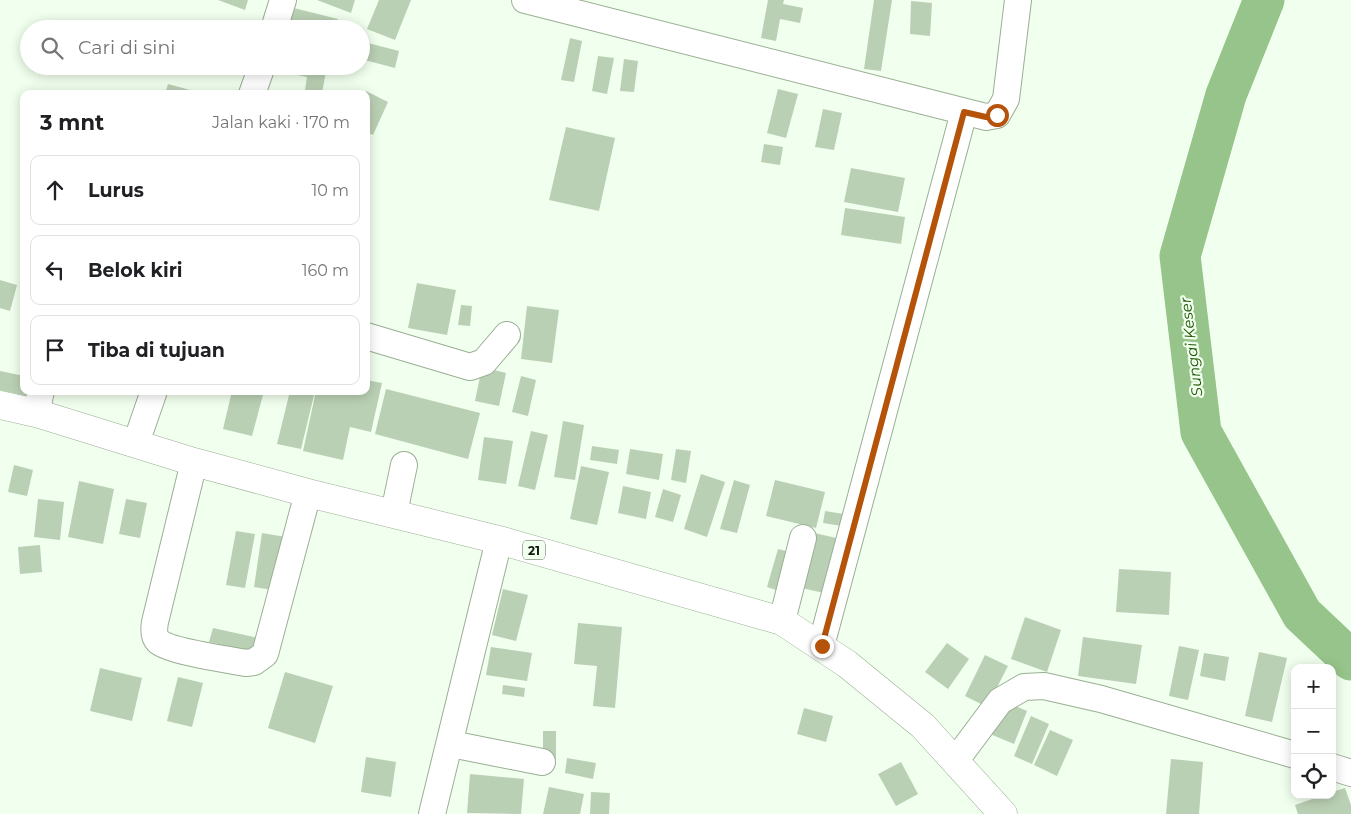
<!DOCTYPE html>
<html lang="id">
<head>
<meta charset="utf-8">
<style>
  :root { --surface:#fff; --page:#f2f2f2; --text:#202124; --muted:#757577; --line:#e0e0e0 }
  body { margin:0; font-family:Montserrat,sans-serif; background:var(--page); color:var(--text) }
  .controls { position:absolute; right:15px; bottom:15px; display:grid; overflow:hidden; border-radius:10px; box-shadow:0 2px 12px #0003 }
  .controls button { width:45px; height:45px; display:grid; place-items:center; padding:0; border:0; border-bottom:1px solid var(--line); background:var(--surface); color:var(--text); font:25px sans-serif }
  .stop { position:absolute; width:15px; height:15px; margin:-11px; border:4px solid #b45309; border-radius:50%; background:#fff }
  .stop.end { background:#b45309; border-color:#fff; box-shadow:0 1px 5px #0008 }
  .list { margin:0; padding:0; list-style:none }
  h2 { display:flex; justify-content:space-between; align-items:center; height:65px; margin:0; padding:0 20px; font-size:21px }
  h2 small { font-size:16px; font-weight:400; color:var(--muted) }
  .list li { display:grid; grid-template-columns:32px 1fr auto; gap:15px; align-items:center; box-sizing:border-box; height:70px; margin:0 10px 10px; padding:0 10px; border:1px solid var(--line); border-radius:10px }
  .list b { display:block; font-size:19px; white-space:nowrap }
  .list em { font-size:16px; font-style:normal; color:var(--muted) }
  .icon { flex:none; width:28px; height:28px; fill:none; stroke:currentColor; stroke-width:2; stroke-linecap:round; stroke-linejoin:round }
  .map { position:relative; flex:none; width:1351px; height:814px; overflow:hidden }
  .search { position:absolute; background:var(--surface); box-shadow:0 2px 12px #0003; left:20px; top:20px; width:350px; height:55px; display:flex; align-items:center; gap:12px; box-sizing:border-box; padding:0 18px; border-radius:28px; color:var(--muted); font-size:19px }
  .panel { position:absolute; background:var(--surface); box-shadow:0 2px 12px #0003; left:20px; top:90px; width:350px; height:305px; border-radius:10px }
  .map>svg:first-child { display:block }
</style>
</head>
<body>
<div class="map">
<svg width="1351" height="814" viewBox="0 0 1351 814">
  <rect width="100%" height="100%" fill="#f1ffee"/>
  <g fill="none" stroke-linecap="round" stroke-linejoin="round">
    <!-- river -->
    <path stroke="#97c48b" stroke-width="41" d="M1264 0 1226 95 1180 256 1201 432 1302 614 1351 660"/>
  </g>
  <!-- building -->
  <path fill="#bad0b4" d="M218 0H248L245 10Z
    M317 0H355L351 13Z
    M379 0H411L395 40 367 29Z
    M768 0H784L783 4 803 8 800 23 780 19 776 41 761 38Z
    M874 0H892L881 71 864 69Z
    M911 1 932 3 930 36 910 34Z
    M294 8 338 19 336 29H289Z
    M570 38 582 41 574 82 561 80Z
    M364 42 399 51 395 68 361 59Z
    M598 56 614 58 607 94 592 91Z
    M624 59 638 61 634 92 620 91Z
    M290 66H327L322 93 305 90 307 77 288 73Z
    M168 84 201 93V94H165Z
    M778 89 798 94 786 138 767 133Z
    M366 91 388 102 373 135 366 132Z
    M823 109 842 113 834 150 815 147Z
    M566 127 615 138 599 211 549 200Z
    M764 144 783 147 780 165 761 162Z
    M851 168 905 178 898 212 844 202Z
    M845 208 905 217 901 244 841 235Z
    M0 280 17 285 10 311 0 308Z
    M417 283 456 290 447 335 408 328Z
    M461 305 472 306 470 326 458 325Z
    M527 306 559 310 552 363 521 359Z
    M482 367 506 373 499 406 475 401Z
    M0 371 24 376V391H28L27 396 0 390Z
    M521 376 536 380 528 416 512 412Z
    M366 380 382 383 371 432 350 427 343 460 303 451 316 391H366Z
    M386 389 480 413 468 459 375 434Z
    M232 391H264L252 436 223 429Z
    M290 391H315L301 449 277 444Z
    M563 421 584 425 575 480 554 477Z
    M531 431 548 435 535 490 518 486Z
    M484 437 513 441 506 484 478 480Z
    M592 446 619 450 617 464 590 460Z
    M630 449 663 454 659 480 626 474Z
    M676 449 691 451 686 483 671 480Z
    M14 465 33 470 27 496 8 492Z
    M581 466 609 472 597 525 570 519Z
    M701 474 725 482 707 537 684 529Z
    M734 480 750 485 737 533 720 529Z
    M775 480 825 492 816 528 766 516Z
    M79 481 114 489 103 544 68 537Z
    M623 486 651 492 646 519 618 513Z
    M663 489 681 495 673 522 655 517Z
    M38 499 64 502 60 540 34 537Z
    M126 499 147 503 140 538 119 534Z
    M825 511 850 515 848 527 823 523Z
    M236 531 255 534 245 588 226 585Z
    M810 532 845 540 833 595 797 587Z
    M262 533 286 537 278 591 254 587Z
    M40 545 42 572 20 574 18 547Z
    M778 549 794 553 782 592 767 587Z
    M1119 569 1171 572 1169 615 1116 612Z
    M503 589 528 595 516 641 492 635Z
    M1025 617 1061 630 1047 672 1011 659Z
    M578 623 622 627 615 708 593 706 597 666 574 664Z
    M213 628 267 640 264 654 209 642Z
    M1083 637 1142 645 1136 684 1078 676Z
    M947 643 969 659 948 689 925 672Z
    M1179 646 1199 650 1188 700 1169 696Z
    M491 647 532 653 527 681 486 675Z
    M1259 652 1287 658 1272 722 1245 716Z
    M1204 653 1229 657 1225 681 1200 676Z
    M985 655 1008 666 987 707 965 696Z
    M100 668 142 678 132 721 90 711Z
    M285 672 333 686 315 743 268 728Z
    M178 677 203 683 192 727 167 721Z
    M503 685 525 688 524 697 502 694Z
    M1004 701 1027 711 1014 744 990 734Z
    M804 708 833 716 826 742 797 734Z
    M1031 716 1049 724 1032 764 1014 756Z
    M1050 730 1073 740 1057 776 1034 765Z
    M543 731H556V760H543Z
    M366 757 396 762 391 797 361 792Z
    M567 758 596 763 593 779 565 773Z
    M1171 759 1203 762 1199 814H1166Z
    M901 762 918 794 896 806 878 774Z
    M470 774 524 779 521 814 467 813Z
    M549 787 584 794 580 814H543Z
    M1345 788 1351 805V814H1298L1295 805 1324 795H1332V792Z
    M591 792 610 793 609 814H590Z"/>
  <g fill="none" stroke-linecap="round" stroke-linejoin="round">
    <defs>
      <path id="minor" d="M525 0 986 117 997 115 1006 99 1018 0
        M274 29 283 0
        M252 94 262 66
        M366 336 470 367 484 362 507 335
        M36 413 41 391
        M136 443 154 391
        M194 462 155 622C154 628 153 636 158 641 168 651 229 660 246 663L254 662 265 654 308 493
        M394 513 404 465
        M782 621 803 538
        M821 646 964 112
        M451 744 542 762
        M956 760 1000 701 1024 687 1044 686 1101 699 1295 755
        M1332 767 1351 773
        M432 814 499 540"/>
      <path id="highway" d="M0 405 36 413 194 462 308 493 499 540 782 621 847 664 923 726 1003 814"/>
    </defs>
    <!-- minor casing -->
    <use href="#minor" stroke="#9aaf94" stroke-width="28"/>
    <!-- highway casing -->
    <use href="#highway" stroke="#9aaf94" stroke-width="29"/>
    <!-- minor -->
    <use href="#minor" stroke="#fff" stroke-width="26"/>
    <!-- highway -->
    <use href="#highway" stroke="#fff" stroke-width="28"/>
  </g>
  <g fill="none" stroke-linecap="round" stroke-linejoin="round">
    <!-- route -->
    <path stroke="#b45309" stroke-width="6" d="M822 646 964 112 986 117 997 115"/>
  </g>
  <g text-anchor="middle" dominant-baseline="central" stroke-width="4.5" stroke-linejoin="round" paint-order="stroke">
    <!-- shield labels -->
    <rect fill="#f1ffee" stroke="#545d51" stroke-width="1" x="523" y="540.5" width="22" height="19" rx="4"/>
    <g font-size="12" font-weight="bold" fill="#10180e">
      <text x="534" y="550">21</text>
    </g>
    <!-- water labels -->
    <g font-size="15" font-style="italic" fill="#1c5502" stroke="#f1ffee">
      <text transform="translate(1191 347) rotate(-97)">Sungai Keser</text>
    </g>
  </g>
</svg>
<div class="controls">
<button>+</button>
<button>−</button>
<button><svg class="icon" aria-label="locate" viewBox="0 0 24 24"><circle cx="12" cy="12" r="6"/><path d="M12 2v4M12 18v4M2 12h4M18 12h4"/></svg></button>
</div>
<div class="stop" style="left:997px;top:115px"></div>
<div class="stop end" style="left:822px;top:646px"></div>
<div class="search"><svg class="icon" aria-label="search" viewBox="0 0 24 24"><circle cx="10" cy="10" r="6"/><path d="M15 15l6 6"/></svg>Cari di sini</div>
<section class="panel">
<h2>3 mnt<small>Jalan kaki · 170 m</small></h2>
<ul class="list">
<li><svg class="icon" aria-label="ahead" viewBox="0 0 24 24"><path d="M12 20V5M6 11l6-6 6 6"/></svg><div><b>Lurus</b></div><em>10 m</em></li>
<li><svg class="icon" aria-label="left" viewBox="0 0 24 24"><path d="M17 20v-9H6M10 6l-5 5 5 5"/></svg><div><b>Belok kiri</b></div><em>160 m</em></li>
<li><svg class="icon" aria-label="arrive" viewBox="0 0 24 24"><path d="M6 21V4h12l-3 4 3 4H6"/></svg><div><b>Tiba di tujuan</b></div></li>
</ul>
</section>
</div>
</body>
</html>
